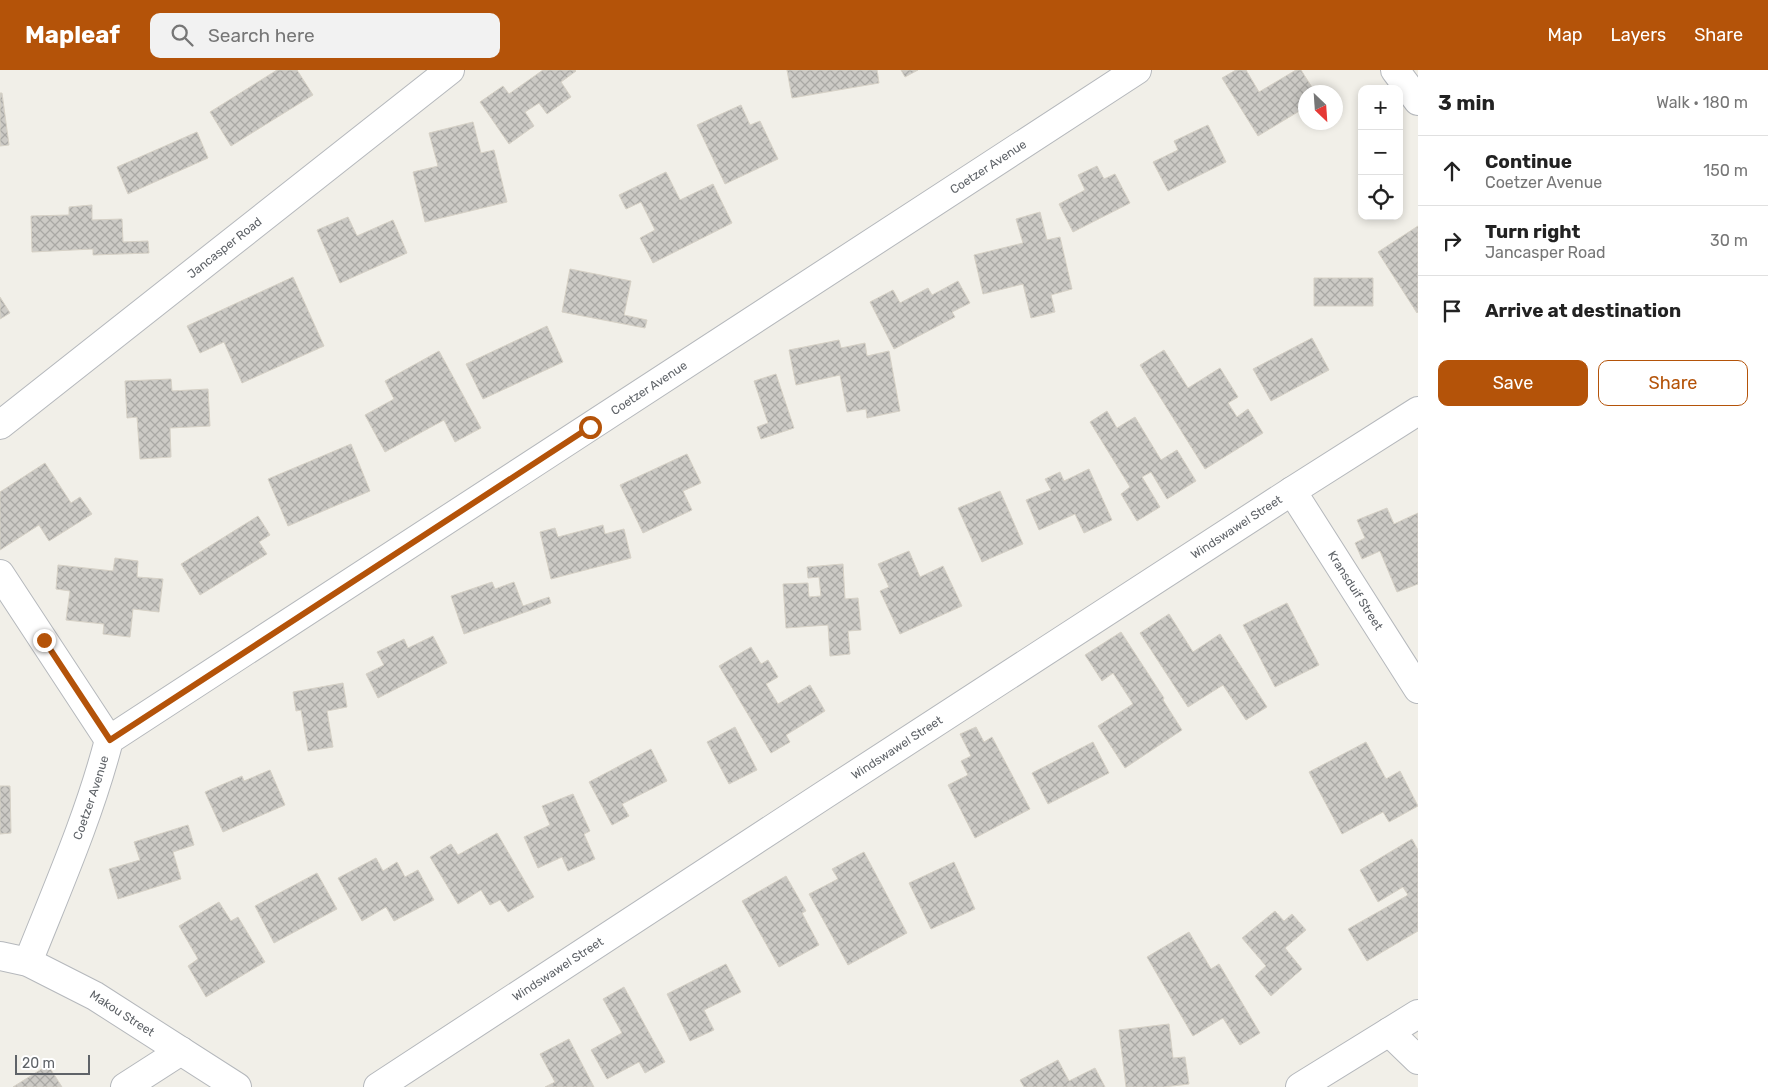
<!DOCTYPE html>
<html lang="en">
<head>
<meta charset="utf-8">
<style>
  :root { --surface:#fff; --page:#f2f2f2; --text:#222; --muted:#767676; --line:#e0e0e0; --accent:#b45309 }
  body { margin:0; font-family:Rubik,sans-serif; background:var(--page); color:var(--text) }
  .controls { position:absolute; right:15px; top:15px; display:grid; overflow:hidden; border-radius:10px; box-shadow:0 2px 8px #0003 }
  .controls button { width:45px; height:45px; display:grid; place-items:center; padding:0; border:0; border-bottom:1px solid var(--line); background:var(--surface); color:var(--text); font:25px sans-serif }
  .compass { position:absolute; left:1298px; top:15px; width:45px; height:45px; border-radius:50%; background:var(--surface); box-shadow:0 2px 8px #0003; rotate:155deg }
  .scale { position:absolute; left:15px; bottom:12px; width:75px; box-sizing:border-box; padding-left:5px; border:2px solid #5f6368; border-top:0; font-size:14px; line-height:18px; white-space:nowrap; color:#5f6368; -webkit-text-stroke:4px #fff; paint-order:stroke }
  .stop { position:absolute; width:15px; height:15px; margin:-11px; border:4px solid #b45309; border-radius:50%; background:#fff }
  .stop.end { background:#b45309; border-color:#fff; box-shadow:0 1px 5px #0008 }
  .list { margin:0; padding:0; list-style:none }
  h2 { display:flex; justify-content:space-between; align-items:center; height:65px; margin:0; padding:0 20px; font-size:21px }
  h2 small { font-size:16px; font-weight:400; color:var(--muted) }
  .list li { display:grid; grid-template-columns:32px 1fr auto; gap:15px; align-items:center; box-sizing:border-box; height:70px; padding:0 20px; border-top:1px solid var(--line) }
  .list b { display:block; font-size:19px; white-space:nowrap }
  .list p { margin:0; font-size:16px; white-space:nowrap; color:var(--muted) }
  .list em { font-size:16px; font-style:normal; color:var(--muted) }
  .actions { display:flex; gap:10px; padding:15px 20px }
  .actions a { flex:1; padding:11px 0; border:1px solid var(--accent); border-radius:10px; text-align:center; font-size:18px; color:var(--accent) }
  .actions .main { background:var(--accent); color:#fff }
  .icon { flex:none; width:28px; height:28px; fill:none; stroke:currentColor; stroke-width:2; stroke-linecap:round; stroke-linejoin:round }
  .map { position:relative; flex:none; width:1418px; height:1017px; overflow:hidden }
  header { display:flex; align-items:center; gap:30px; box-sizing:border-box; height:70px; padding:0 25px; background:var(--accent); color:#fff }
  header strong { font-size:24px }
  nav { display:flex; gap:28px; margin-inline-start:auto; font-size:18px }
  .search { width:350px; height:45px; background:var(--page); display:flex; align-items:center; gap:12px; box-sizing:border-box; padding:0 18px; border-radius:10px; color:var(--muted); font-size:19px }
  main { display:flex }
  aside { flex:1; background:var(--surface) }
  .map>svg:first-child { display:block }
</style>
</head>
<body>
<header>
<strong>Mapleaf</strong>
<div class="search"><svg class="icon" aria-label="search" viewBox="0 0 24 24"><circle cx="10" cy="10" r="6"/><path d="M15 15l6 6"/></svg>Search here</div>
<nav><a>Map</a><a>Layers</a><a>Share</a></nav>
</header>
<main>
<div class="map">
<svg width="1418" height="1017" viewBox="0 0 1418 1017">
  <defs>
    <pattern id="building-cross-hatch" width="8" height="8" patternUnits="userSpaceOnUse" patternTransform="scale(1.25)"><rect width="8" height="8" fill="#cccac5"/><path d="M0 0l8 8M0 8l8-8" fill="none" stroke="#a9a8a4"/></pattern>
  </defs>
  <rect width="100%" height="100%" fill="#f1efe8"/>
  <!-- building -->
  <path fill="url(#building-cross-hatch)" stroke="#d6d1c6" d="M277 0H297L313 25 231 76 210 42Z
    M543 0H575L576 1 561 12 571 27 547 44 539 33 525 42 534 56 509 74 480 32 503 16 509 24Z
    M787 0H877L879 13 792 28Z
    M901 0H918L905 7Z
    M1236 0H1246L1259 22 1296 0H1301L1315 22H1306V37L1258 66 1222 8Z
    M0 23H2L9 75 0 76Z
    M741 35 750 55 760 51 778 89 725 114 697 55Z
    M473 52 481 83 494 80 507 132 425 152 413 102 438 96 429 63Z
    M1208 55 1226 92 1168 121 1153 92 1178 80 1174 71Z
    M197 62 208 88 128 124 117 97Z
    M1097 96 1104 109 1115 104 1130 133 1073 162 1059 134 1085 120 1078 105Z
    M666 102 680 130 713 114 732 153 653 193 640 168 655 160 641 132 626 139 619 125Z
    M92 135V150L122 149 123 172 148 171 149 183 93 185V179L32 182 31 146 69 145V137Z
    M1040 142 1047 170 1060 167 1072 219 1051 225 1055 242 1031 248 1023 214 983 224 974 185 1023 173 1016 149Z
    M348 147 357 166 393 150 407 183 340 213 317 160Z
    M1418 156V242L1417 243 1378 182Z
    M570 199 631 211 624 245 647 250 645 258 562 242Z
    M293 207 324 276 242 313 224 272 200 283 187 256Z
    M1314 208H1373V236H1314Z
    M958 211 970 233 952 242 955 247 894 279 870 232 893 220 900 233 928 218 932 225Z
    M0 227 10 243 0 249Z
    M547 256 563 292 483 329 466 294Z
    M1312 268 1329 300 1271 331 1253 299Z
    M839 270 841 278 865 273 867 286 889 281 900 341 867 348 866 339 847 342 840 305 796 315 789 280Z
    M1164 280 1188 318 1220 298 1238 327 1228 333 1237 347 1248 339 1263 363 1205 399 1140 295Z
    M439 281 481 358 455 372 444 350 385 382 365 345 394 329 385 311Z
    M776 304 794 358 761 369 757 357 768 353 754 311Z
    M171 309 172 321 208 319 210 356 170 358 171 387 140 389 137 347 127 348 125 311Z
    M1107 341 1117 358 1135 347 1161 390 1177 380 1196 411 1167 429 1151 402 1142 407 1160 437 1137 451 1121 424 1130 417 1090 352Z
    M351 374 370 421 288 456 268 409Z
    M687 384 701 413 683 421 692 440 643 463 620 415Z
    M45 393 71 433 80 427 92 444 49 471 39 455 0 480V422Z
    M1089 399 1112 450 1084 463 1075 444 1039 460 1026 430 1051 420 1045 409 1060 402 1064 411Z
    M1000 421 1023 474 982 492 958 438Z
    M1387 438 1394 454 1418 443V514L1397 522 1380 481 1362 489 1355 473 1365 468 1357 450Z
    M258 446 270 465 259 472 267 484 200 525 181 494Z
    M603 455 605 464 624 459 631 488 551 509 540 462 555 458 558 467Z
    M909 481 920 507 943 496 962 536 900 564 880 521 889 517 878 494Z
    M115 488 138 491 137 507 163 509 159 542 133 539 130 567 103 564 104 554 66 550 70 521 56 519 58 495 113 501Z
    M843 494 845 529 858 528 861 560 848 561 850 584 830 586 828 555 786 558 783 514 808 513 809 527 821 526 819 507 808 508 807 497Z
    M492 512 495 519 514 512 523 536 549 527 551 533 464 564 451 526Z
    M1287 533 1319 595 1275 617 1243 555Z
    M1169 544 1193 582 1220 564 1267 637 1246 650 1223 615 1188 637 1140 563Z
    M1121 562 1164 628 1163 630 1182 660 1125 698 1098 656 1133 634 1113 603 1102 611 1085 585Z
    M433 566 447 593 378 628 366 604 384 595 377 582 404 569 408 578Z
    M751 577 761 594 768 590 778 607 766 614 778 634 810 615 825 641 786 665 790 672 771 683 719 596Z
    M343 613 347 637 327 641 333 677 308 681 301 640 296 641 293 622Z
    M735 657 757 700 729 714 707 672Z
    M976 657 984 672 992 667 1030 739 975 768 948 715 968 705 961 691 971 686 960 664Z
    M1093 672 1109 703 1048 734 1032 703Z
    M1366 672 1386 709 1400 701 1418 736 1389 752 1383 742 1342 764 1309 702Z
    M651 679 667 711 622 734 629 746 612 755 589 712Z
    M270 700 285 735 223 762 205 722 242 706 244 711Z
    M0 716H10L11 763 0 764Z
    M573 724 590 761 584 764 595 789 568 801 562 787 538 798 524 767 550 755 542 736Z
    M188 755 194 775 173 782 181 809 118 829 109 799 140 790 134 772Z
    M497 763 534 827 508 842 500 830 490 835 481 820 458 834 430 787 451 774 458 785Z
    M1412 769 1418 780V861L1367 891 1348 859 1408 825 1403 817 1378 832 1360 800Z
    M864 782 907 863 848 895 809 824 838 809 832 799Z
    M376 788 383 801 397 792 405 807 418 800 434 830 394 851 386 837 362 851 338 808Z
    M954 792 975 839 931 859 909 813Z
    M317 803 337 839 274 873 255 836Z
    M786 806 806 841 802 843 819 875 779 897 742 831Z
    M219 832 231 851 238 847 265 892 206 927 188 896 198 889 179 856Z
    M1275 841 1284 851 1292 844 1306 860 1285 878 1302 899 1271 926 1255 906 1266 896 1242 868Z
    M1189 862 1211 899 1219 894 1260 963 1240 975 1223 948 1193 966 1147 887Z
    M726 894 741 922 704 940 714 960 690 971 667 924Z
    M624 917 665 992 645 1003 639 992 607 1009 591 980 622 963 603 929Z
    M1169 954 1173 988 1185 987 1189 1014 1164 1017H1126L1119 960Z
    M569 969 594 1017H545L555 1012 540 984Z
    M1058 990 1069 1011 1095 998 1105 1017H1024L1020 1010Z
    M48 995 62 1017H13Z"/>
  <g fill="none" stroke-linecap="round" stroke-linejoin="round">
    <defs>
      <g id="minor">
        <path d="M1395 0 1418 31"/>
        <path id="s1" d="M0 355 450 0"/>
        <path id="s2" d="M1292 421 1418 619"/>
        <path d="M0 504 109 670"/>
        <path id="s3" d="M0 886 28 892 95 926 237 1017"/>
        <path id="s4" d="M28 892C57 819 89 747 109 670L1137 0"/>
        <path d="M1389 962 1418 990"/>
        <path d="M125 1017 181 981"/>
        <path id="s5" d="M378 1017 824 725 1292 421 1418 341"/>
        <path d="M1300 1017 1418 944"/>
      </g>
    </defs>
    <!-- minor casing -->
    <use href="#minor" stroke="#b5b8bc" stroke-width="30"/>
    <!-- minor -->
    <use href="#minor" stroke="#fff" stroke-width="28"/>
  </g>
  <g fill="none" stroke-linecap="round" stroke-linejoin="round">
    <!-- route -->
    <path stroke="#b45309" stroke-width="6" d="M44 570 110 670 590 357"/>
  </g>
  <g text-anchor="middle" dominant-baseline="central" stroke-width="5" stroke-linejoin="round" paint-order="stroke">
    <!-- street labels -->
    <g font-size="12" fill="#5f6368" stroke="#fff">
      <text stroke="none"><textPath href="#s4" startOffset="1286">Coetzer Avenue</textPath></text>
      <text stroke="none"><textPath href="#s1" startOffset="286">Jancasper Road</textPath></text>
      <text stroke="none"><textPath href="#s4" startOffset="881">Coetzer Avenue</textPath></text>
      <text stroke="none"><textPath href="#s5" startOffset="1025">Windswawel Street</textPath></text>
      <text stroke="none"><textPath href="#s2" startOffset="118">Kransduif Street</textPath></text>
      <text stroke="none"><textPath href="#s5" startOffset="620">Windswawel Street</textPath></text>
      <text stroke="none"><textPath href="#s4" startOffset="176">Coetzer Avenue</textPath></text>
      <text stroke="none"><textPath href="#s5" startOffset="215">Windswawel Street</textPath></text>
      <text stroke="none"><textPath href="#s3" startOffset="136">Makou Street</textPath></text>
    </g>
  </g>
</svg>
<div class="controls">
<button>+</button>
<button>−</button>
<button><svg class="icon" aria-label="locate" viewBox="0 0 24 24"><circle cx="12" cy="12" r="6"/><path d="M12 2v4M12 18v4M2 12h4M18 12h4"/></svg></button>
</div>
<svg class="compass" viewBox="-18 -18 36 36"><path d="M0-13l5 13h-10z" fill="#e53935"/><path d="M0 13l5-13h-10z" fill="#767676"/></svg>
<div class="scale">20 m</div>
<div class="stop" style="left:590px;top:357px"></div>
<div class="stop end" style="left:44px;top:570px"></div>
</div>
<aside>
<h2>3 min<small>Walk · 180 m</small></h2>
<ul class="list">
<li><svg class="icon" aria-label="ahead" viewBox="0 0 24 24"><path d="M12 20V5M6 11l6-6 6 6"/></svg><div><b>Continue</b><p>Coetzer Avenue</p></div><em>150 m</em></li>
<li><svg class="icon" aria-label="right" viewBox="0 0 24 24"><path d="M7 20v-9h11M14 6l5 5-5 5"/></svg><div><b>Turn right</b><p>Jancasper Road</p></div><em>30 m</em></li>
<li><svg class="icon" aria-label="arrive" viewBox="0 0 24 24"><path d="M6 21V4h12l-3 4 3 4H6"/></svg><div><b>Arrive at destination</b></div></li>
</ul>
<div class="actions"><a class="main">Save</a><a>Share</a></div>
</aside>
</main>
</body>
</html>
